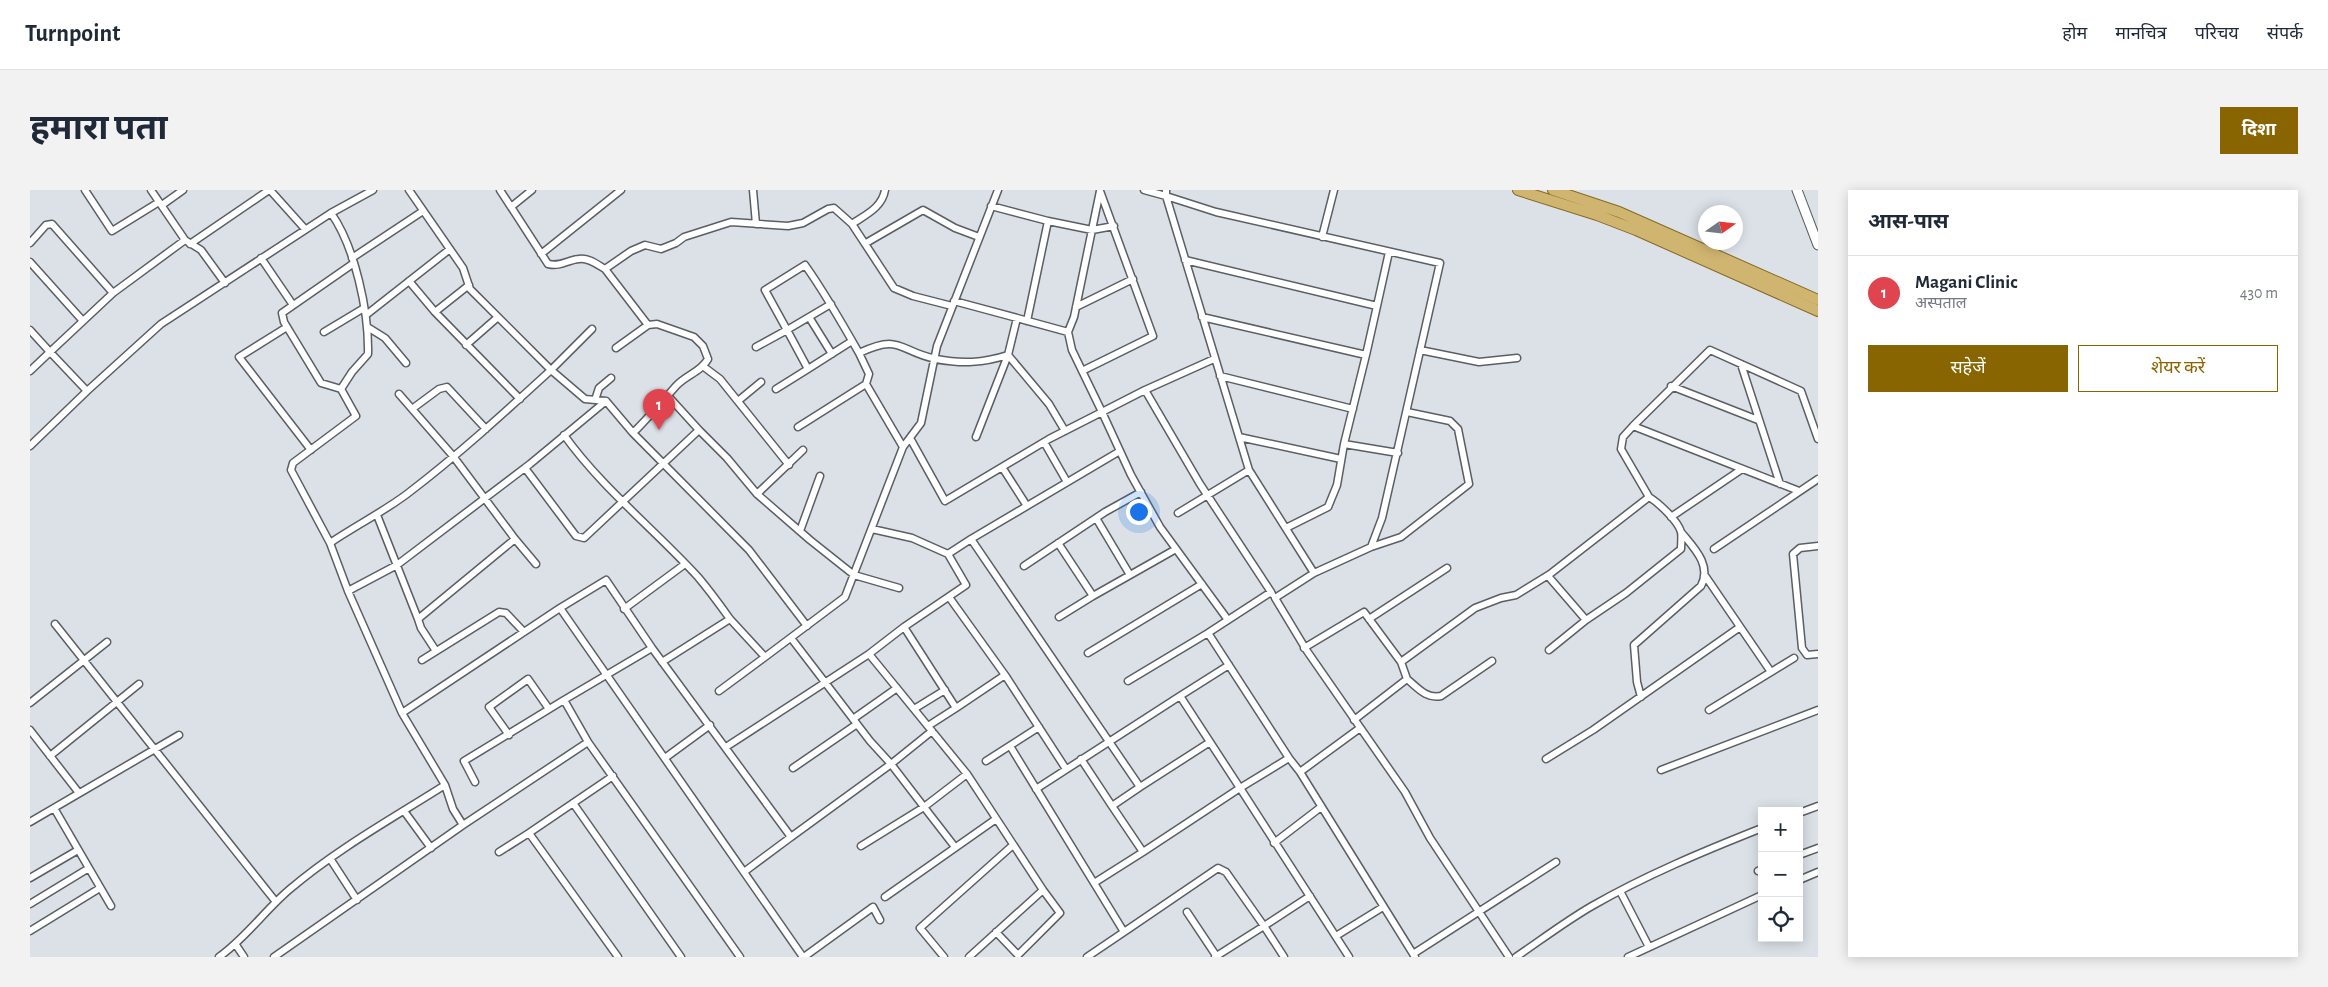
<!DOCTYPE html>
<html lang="hi">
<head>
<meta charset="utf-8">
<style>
  :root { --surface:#fff; --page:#f2f2f3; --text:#1f2937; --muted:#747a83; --line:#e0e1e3; --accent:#896501 }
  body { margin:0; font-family:"Alegreya Sans","Noto Sans Devanagari",sans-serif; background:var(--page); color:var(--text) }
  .controls { position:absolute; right:15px; bottom:15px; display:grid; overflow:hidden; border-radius:0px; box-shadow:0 2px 12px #0003 }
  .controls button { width:45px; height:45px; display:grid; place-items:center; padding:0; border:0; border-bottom:1px solid var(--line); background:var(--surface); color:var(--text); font:25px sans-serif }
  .compass { position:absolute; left:1668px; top:15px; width:45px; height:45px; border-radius:50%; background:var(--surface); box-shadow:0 2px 12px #0003; rotate:76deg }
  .you { position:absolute; left:1108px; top:321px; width:18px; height:18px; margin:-12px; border:4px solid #fff; border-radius:50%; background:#1a73e8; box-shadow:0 0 0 8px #1a73e833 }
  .badge { display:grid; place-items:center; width:32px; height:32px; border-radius:50%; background:var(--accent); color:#fff; font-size:16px; font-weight:700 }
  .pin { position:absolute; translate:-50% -41px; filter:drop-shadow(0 1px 2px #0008) }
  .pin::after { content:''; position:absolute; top:26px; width:18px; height:15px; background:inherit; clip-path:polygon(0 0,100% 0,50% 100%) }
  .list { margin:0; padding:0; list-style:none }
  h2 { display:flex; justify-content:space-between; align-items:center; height:65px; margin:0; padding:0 20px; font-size:21px }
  h2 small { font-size:16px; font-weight:400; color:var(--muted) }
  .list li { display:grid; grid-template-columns:32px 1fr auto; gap:15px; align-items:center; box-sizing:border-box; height:75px; padding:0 20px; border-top:1px solid var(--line) }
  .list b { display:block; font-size:19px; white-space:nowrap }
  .list p { margin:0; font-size:16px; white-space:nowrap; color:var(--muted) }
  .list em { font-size:16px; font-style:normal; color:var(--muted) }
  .actions { display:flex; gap:10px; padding:15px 20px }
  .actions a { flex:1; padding:11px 0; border:1px solid var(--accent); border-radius:0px; text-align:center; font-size:18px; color:var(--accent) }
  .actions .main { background:var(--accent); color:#fff }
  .icon { flex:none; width:28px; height:28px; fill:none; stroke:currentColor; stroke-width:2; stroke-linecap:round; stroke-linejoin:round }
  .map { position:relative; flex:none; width:1788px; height:767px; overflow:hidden; border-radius:0px }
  header { display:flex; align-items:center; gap:30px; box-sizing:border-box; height:70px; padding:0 25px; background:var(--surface); border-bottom:1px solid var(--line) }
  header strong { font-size:24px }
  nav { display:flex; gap:28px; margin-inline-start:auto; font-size:18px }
  .intro { display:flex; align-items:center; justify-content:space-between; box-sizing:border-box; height:120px; padding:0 30px }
  h1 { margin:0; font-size:35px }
  .button { padding:12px 22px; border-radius:0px; background:var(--accent); color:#fff; font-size:18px; font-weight:700 }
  main { display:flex; gap:30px; padding:0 30px }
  aside { flex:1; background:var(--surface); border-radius:0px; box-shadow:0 2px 12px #0003 }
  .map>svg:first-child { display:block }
</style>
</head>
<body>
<header>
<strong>Turnpoint</strong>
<nav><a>होम</a><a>मानचित्र</a><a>परिचय</a><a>संपर्क</a></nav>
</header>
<div class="intro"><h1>हमारा पता</h1><a class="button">दिशा</a></div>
<main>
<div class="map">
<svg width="1788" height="767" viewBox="0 0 1788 767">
  <rect width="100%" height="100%" fill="#dbe1e7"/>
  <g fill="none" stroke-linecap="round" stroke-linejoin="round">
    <defs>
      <path id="minor" d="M55 0 82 41 129 12
        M121 0 155 50 171 60 195 93
        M240 0 275 39
        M343 0 301 23C325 57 339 122 338 164L322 182 311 199 326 226 263 273 261 280 300 353 318 401 372 523 530 418 773 767
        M379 0 433 78 440 99 521 180 562 139
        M470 0 518 74C531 77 537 70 549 69 558 67 568 75 575 79L601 61 615 55 631 59 646 53 654 47 701 32 758 36 773 33 798 19 804 18 822 34
        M723 0 726 34
        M855 0C852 18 835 25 822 34L864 98 883 106 922 116
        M1114 0 1136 6V0
        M1136 6 1219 280 1284 383 1245 408 1277 461 1375 602 1400 648 1479 767
        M1136 6 1186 22 1410 73 1352 328 1341 357 1284 383
        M132 15 153 0
        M961 16 1018 31 997 131
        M481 17 502 0
        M1018 31 1062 40 1084 36
        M1292 47 1304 0
        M0 53 16 35 22 34 83 103
        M836 53 893 20 925 38 949 47
        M160 54 239 0
        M511 64 591 0
        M231 68 263 115
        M322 68 393 21
        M1155 70 1347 116 1359 62
        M0 72 53 131
        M575 79 618 135 586 158
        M379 91 405 122 490 209
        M924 111 987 128 978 165 946 247
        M801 114 757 140 735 100 775 75C795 103 812 133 829 163
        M1046 117 1103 89
        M405 122 439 95
        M336 125 420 59
        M779 127 802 164
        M1172 127 1336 165 1347 116
        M257 137 209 167 281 260
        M339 138 355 148 376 173
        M0 140 20 162 0 181
        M294 142 334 118
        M1038 142 1044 127 1070 1
        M436 155 468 127
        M726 157 757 140 778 179 822 151
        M1390 160 1449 172 1487 168
        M1336 165 1314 254 1368 263
        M1184 169 1115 200 1170 294 1241 402
        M1711 174 1750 294
        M674 177 690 189 759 275
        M1052 181 1123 146 1070 1
        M1190 186 1323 219
        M836 194 839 184 829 163C871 143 868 161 906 169 932 174 953 173 978 165L1019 214 1035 241
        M1641 196 1728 230
        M311 199 291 193 254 132 252 123 324 73
        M746 199 778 179
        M1115 200 1072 222 1101 285 1130 337 1198 430
        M57 201 20 162 83 103 155 50
        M639 207 669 240
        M565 210 569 198 581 188
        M708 211 731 192
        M382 219 409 199 417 197 456 239
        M1603 236 1593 247 1591 259 1619 307
        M768 237 836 194 873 257
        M603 243C618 228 632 212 646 196 656 185 671 182 678 169L673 156 664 147 627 134 618 135
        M534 245C572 298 624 339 668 387 679 400 690 415 700 429
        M1209 247 1311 269
        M880 248 915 311 1019 249 1072 222 1042 160 1038 142 987 128
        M1014 252 1037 292
        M0 256 57 201 131 134 301 23
        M773 260 727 304 780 350 824 385 869 398
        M972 277 997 316
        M495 278 546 346 554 348 669 240 697 268 727 304
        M1769 301 1603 236 1680 160 1771 201 1788 249
        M1148 323 1219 280
        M347 325 388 429 485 349 423 266 369 204
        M1641 327 1712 279
        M1066 328 1100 385
        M1256 338 1298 317 1307 295 1314 254
        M842 339 882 348 918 364 936 395 874 437
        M770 341 790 286
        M485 349 506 374
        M941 349 1090 261
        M300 353C325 336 353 322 377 304 427 266 474 223 521 180L555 209 576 211
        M1028 353 1063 406 1029 427
        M1788 356 1770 358 1763 364 1772 458 1777 465 1788 464
        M1341 357 1371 347 1439 294 1428 239 1420 231 1377 222
        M1684 359 1788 289
        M918 364 941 349 1110 597 1180 552
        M994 376 1075 322 1111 302
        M1676 387 1741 482
        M318 401 367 375 500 274 576 211 603 243 719 360 777 436
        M1242 404 1241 402 1178 443 1259 568
        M1063 406 1146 359
        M919 407 975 485
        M530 418 576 390 622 458
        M594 419 655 374
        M388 429 391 438 406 461
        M1339 429 1417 378
        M25 434 246 712
        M761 448 840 551 861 574 902 541
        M1274 458 1334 422 1371 472
        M1519 460 1556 430
        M1058 463 1172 394
        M839 464 874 437 926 518 898 536
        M392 470 469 422 476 423 494 442
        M632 472 700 429 735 467 815 407 873 257 891 233 907 156 968 0
        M1377 489C1388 498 1396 509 1411 506L1462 471
        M1098 491 1178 443
        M689 501 735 467
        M1150 506 1199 475
        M1611 507 1607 492 1604 455 1671 396C1682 375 1664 358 1651 342
        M0 513 77 452
        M926 518 975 485 1036 579
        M884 519 915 500
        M1679 520 1764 468
        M372 523 415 595 423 619 433 635 558 552 534 510 622 458 761 647 861 574 894 617 937 584 1013 700 939 767
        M823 529 867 498
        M1324 530 1377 489 1371 472 1445 418 1471 408 1486 405 1520 384 1619 307C1629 313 1648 331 1651 342 1652 347 1651 354 1651 359L1596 403 1556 430 1518 386
        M0 540 49 603
        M479 545 459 517 498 489 519 519
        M558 552 710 767
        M980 556 1064 693
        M696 557 839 464 937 584
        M20 566 109 494
        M635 568 680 535
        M1051 569 1082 616
        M1516 569 1563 540 1710 437
        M956 571 1009 537
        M763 578 827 534
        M1631 580 1788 520
        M1270 582 1385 767
        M583 586 499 643 588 767
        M445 592 434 571 534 510
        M1006 599 1150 506 1210 598 1113 662 1082 616 1110 597
        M543 613 651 767
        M24 618 81 716
        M374 621 401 658
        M1769 623 1788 616
        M0 632 149 545
        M1244 653 1291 617
        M831 656 894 617 925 657
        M469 662 499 643
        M1113 662 1064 693 1094 742 1188 678 1196 682 1234 736 1280 706
        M1769 665 1788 658
        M301 670 327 710
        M1728 681 1732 679
        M714 682 761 647
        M0 688 48 660
        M1769 690 1788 682
        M1590 701 1619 757
        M855 707 966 629
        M0 714 59 678
        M1157 722 1187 767
        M0 741 70 698
        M966 742 988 765 1030 723 1013 700
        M1306 746 1353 717
        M206 755 214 767
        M1383 764 1526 672
        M189 767C216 748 235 720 260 699 307 659 363 628 415 595
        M244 767 433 635
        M774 767 843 717 850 730
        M914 767 890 738 983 655
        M1057 767 1094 742
        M1185 767 1234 736 1254 767
        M1319 767 1210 598 1259 568 1270 582 1330 538
        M1486 767C1511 750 1536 731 1562 716 1616 685 1674 661 1732 638
        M1598 767 1732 705"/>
      <path id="secondary" d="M1767 0 1788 55"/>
      <path id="primary" d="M1488 0 1567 25 1606 40 1788 121
        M1523 0 1589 22 1788 110"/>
    </defs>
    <!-- minor casing -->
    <use href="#minor" stroke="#5a5f64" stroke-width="9"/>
    <!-- secondary casing -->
    <use href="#secondary" stroke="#5a5f64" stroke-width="11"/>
    <!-- primary casing -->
    <use href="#primary" stroke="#856921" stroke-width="12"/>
    <!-- minor -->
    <use href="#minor" stroke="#fff" stroke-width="6"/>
    <!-- secondary -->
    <use href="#secondary" stroke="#fff" stroke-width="9"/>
    <!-- primary -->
    <use href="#primary" stroke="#d0b571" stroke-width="10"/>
  </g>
</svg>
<div class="controls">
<button>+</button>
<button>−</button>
<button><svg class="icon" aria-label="locate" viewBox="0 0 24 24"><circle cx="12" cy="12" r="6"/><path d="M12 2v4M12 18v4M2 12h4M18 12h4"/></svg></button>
</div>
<svg class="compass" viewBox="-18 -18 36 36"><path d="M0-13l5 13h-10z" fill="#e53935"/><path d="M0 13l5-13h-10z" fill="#747a83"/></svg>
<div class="you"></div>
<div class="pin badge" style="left:629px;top:240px;background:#e0444e">1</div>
</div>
<aside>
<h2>आस-पास<small></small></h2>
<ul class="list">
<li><span class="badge" style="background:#e0444e">1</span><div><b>Magani Clinic</b><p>अस्पताल</p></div><em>430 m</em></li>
</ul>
<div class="actions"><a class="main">सहेजें</a><a>शेयर करें</a></div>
</aside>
</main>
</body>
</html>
